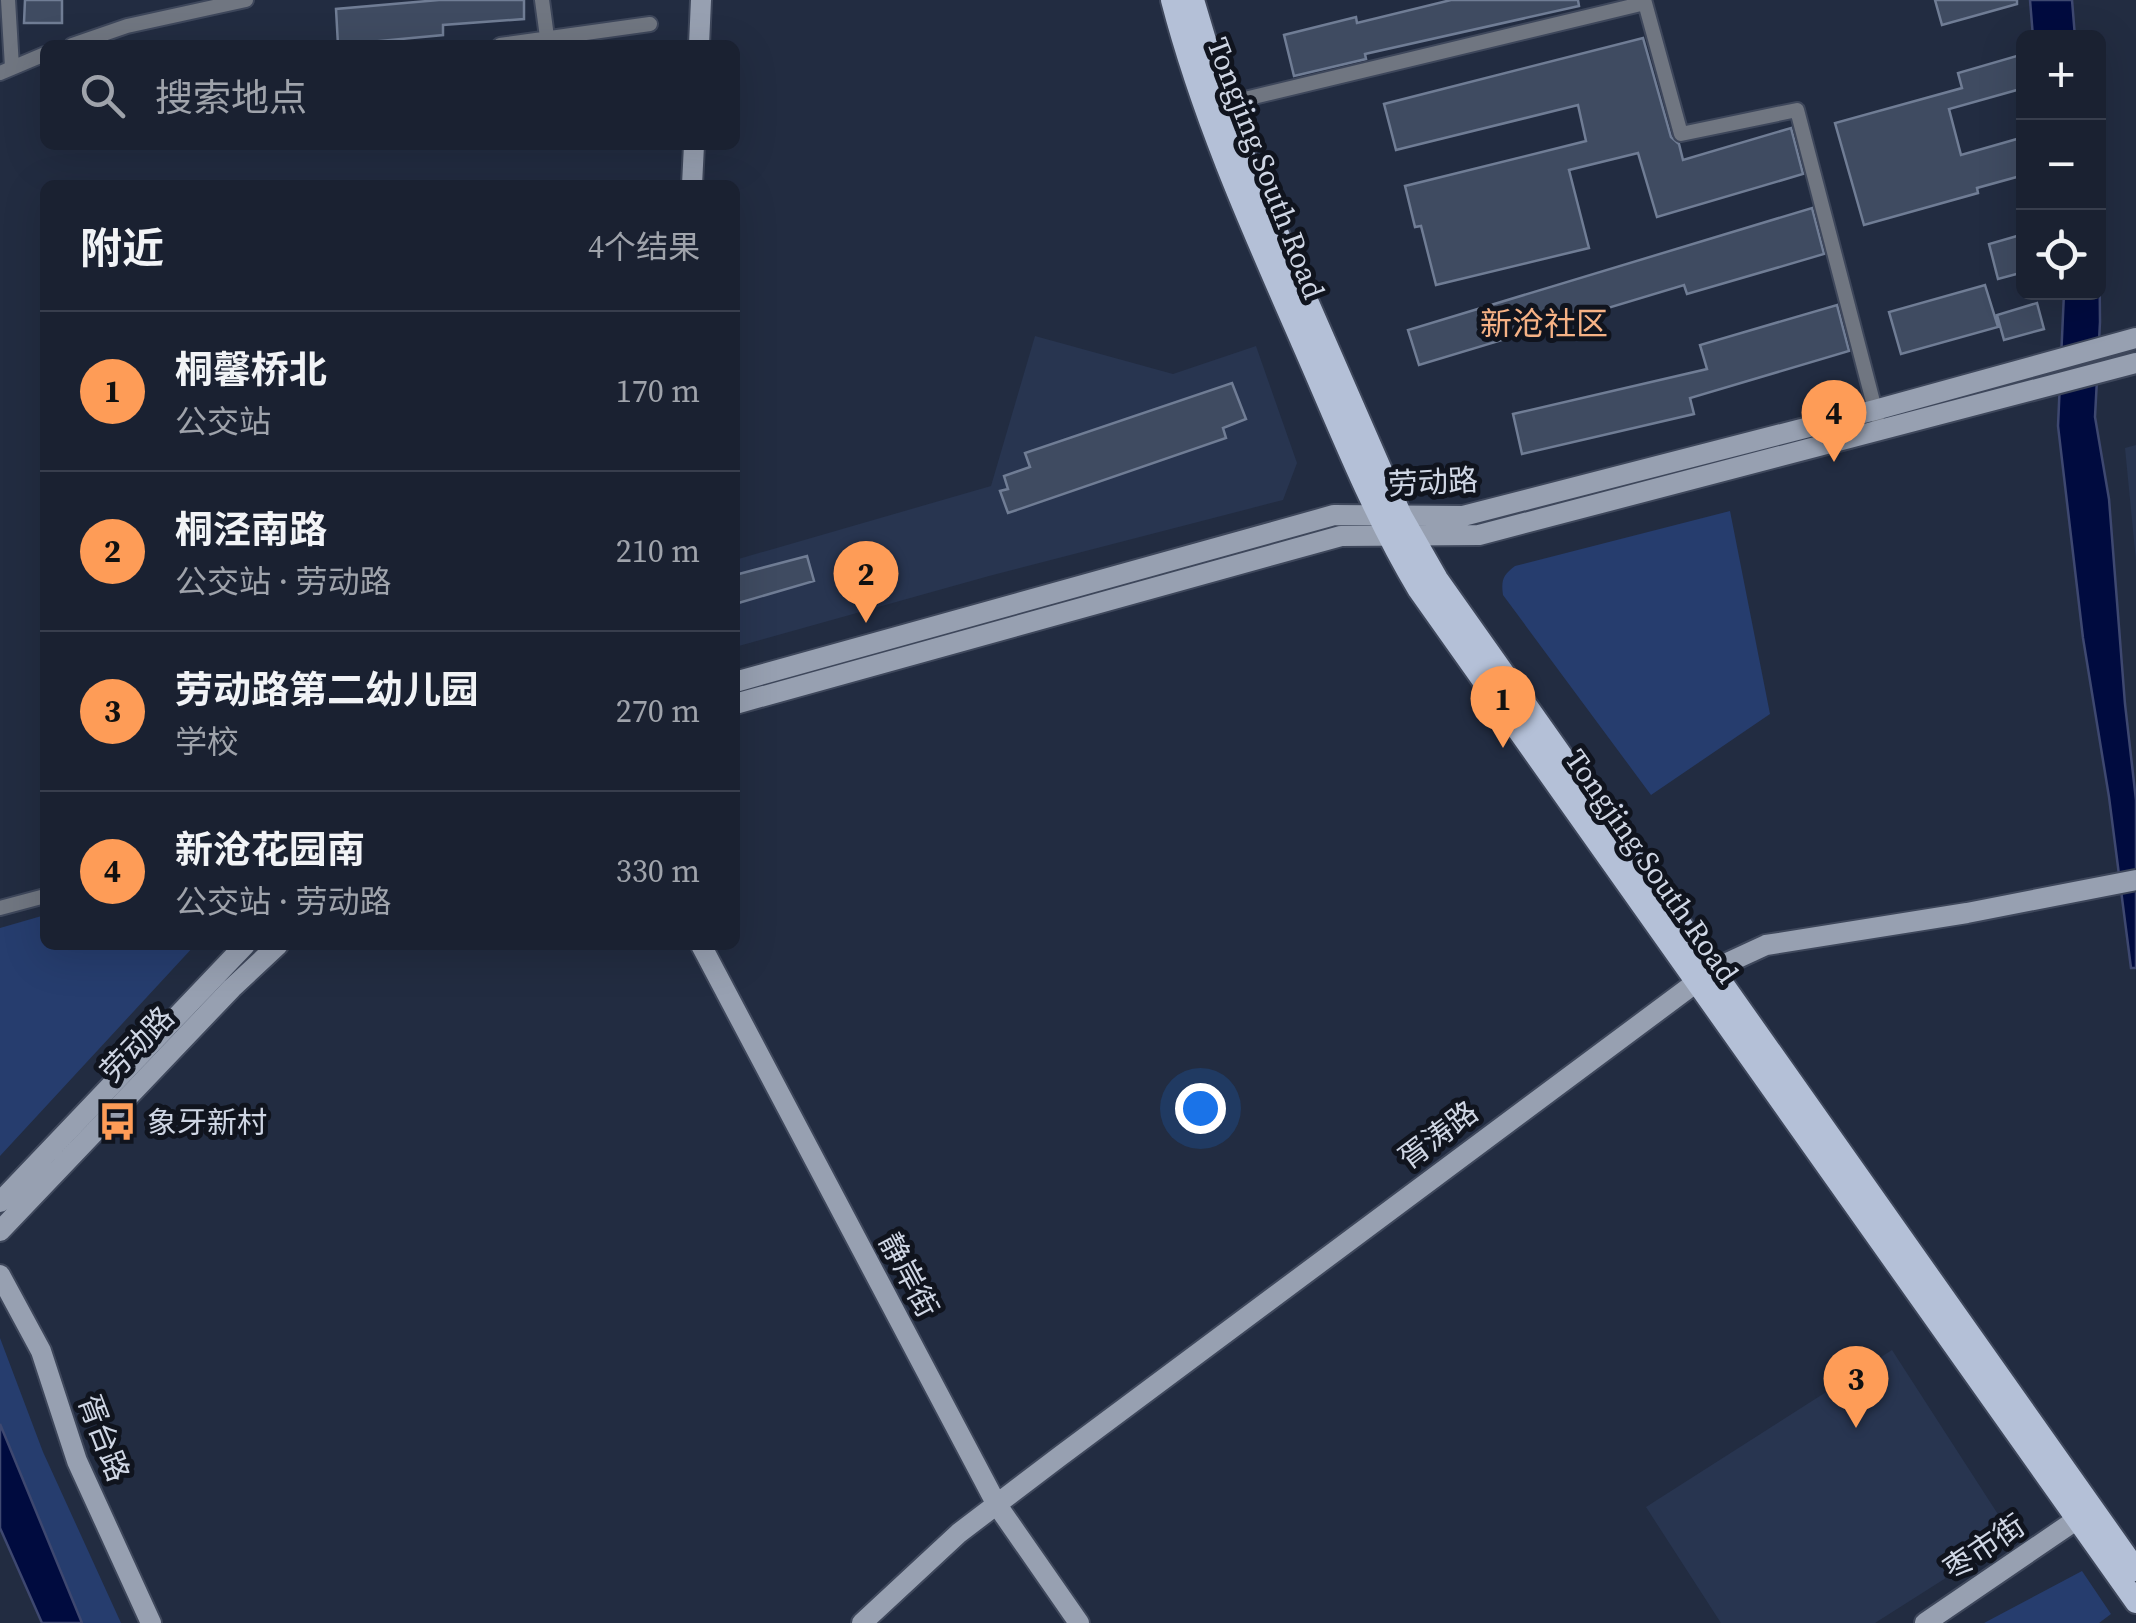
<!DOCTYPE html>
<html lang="zh">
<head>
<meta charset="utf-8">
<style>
  :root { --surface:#1a2131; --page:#232939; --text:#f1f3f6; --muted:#9fa3ab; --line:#383e4d; --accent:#fe9c57 }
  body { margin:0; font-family:"Source Serif 4","Noto Sans SC",serif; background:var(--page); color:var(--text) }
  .controls { position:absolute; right:30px; top:30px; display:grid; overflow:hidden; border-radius:15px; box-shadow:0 10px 40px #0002 }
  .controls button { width:90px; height:90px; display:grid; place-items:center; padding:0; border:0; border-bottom:2px solid var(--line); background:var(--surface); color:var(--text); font:50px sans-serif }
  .you { position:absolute; left:1200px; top:1108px; width:35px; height:35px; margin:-25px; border:8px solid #fff; border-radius:50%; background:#1a73e8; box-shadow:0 0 0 15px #1a73e833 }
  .badge { display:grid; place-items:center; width:65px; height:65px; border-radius:50%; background:var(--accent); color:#111; font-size:32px; font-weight:700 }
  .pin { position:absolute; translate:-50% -82px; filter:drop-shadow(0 2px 5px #0008) }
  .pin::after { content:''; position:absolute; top:52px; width:35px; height:30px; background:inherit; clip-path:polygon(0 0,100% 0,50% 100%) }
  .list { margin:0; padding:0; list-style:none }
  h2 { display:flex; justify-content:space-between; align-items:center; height:130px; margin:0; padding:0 40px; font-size:42px }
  h2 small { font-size:32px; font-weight:400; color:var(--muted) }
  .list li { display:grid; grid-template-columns:65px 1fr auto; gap:30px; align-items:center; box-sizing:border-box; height:160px; padding:0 40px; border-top:2px solid var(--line) }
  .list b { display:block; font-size:38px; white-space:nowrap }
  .list p { margin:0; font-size:32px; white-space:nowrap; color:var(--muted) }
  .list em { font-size:32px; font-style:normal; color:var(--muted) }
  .icon { flex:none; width:55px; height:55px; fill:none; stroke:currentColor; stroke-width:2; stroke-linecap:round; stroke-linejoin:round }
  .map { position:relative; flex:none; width:2136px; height:1623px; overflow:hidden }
  .search { position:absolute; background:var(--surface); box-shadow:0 10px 40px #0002; left:40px; top:40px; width:700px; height:110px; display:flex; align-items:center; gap:25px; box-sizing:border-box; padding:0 35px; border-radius:15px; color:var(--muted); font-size:38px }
  .panel { position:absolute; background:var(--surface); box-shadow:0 10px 40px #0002; left:40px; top:180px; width:700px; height:770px; border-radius:15px }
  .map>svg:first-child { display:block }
</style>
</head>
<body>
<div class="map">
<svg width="2136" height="1623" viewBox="0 0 2136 1623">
  <rect width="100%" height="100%" fill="#222c41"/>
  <!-- built -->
  <path fill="#283550" d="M1035 336 1173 374 1256 346 1297 463 1283 500 989 576 735 647V560L991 486Z
    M2136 445V561L2125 448Z
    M1892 1350 2012 1536 1875 1623H1721L1646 1507Z"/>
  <!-- green -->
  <path fill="#263d6e" d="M1730 511 1770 714 1651 795 1503 595C1501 580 1503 575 1515 566Z
    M45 915V945H195L0 1156V928Z
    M0 1338 43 1452 121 1623H82L0 1424Z
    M2082 1571 2111 1614 2099 1623H1984Z"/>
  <!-- water -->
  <path fill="#000b3f" stroke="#3e4870" stroke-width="2.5" d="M2030 0H2072L2075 37H2033Z
    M2099 218 2100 322 2095 417 2109 499 2125 704 2136 800V968H2131L2109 797 2083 638 2058 426 2064 293 2098 292Z
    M0 1424 82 1623H42L0 1528Z"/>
  <!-- building -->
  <path fill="#3f4b61" stroke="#707d95" stroke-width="2.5" d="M25 0H62V23H24Z
    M439 0H524V19L443 25V35L338 45 336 9Z
    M1451 0H1578L1579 6 1365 54 1366 59 1294 76 1284 35 1356 17 1357 23Z
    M1935 0H2017V4L1942 25Z
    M1643 38 1671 137 1679 144 1683 160 1791 128 1803 174 1657 217 1638 153 1569 170 1589 248 1436 285 1421 226 1415 227 1405 186 1586 141 1578 105 1396 150 1384 104Z
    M2020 55 2024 88 1949 109 1961 155 2024 137V175L1977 188 1978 193 1864 225 1835 123 1962 88 1958 73Z
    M1812 208 1824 254 1687 294 1684 285 1419 365 1408 330Z
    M2024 234V272L1998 279 1989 244Z
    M1985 285 1998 327 1901 354 1889 312Z
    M2037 303 2044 329 2004 340 1997 315Z
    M1837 305 1849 351 1690 398 1694 414 1522 454 1513 414 1707 369 1700 345Z
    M1232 383 1246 419 1223 428 1226 438 1008 513 1000 491 1008 489 1004 476 1030 467 1025 453Z
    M807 556 814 581 735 604V575Z"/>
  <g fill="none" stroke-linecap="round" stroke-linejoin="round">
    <defs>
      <path id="street" d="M8 0 12 67
        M542 0 547 37
        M72 45 127 26 246 0
        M500 45 650 24
        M0 73 45 54
        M1224 104 1645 3 1681 134 1797 110 1877 417
        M0 908 45 896"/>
      <path id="secondary" d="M699 45 701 0
        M692 185 694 145
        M735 682 1334 515 1463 516 1875 410 2136 338
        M735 704 1341 536 1479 535 2136 363
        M701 945 997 1505 1079 1623
        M0 1202 245 945
        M0 1231 232 988 278 945
        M0 1275 41 1351 77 1461 151 1623
        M862 1623 959 1533 1059 1457 1714 969 1766 945 1967 913 2136 880
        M1925 1623 2076 1520"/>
      <path id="primary" d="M1172 0C1203 119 1253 230 1302 342 1339 426 1372 512 1419 590L2136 1602
        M1193 0 1224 104 1246 161 1401 516 1437 579 2136 1570"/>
    </defs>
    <!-- street casing -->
    <use href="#street" stroke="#3e475b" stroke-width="18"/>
    <!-- secondary casing -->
    <use href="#secondary" stroke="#3e475b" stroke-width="24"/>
    <!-- primary casing -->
    <use href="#primary" stroke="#3e475b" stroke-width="26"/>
    <!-- street -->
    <use href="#street" stroke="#707681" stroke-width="14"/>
    <!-- secondary -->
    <use href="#secondary" stroke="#97a0b1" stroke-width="20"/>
    <!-- primary -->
    <use href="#primary" stroke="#b4c0d7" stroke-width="22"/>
  </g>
  <!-- icons -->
  <defs>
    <symbol id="bus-bare" viewBox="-9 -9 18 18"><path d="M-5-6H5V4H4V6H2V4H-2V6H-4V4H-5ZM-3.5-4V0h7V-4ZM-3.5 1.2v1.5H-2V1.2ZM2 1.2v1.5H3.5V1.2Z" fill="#fe9c57" stroke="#10141e" stroke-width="2.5" paint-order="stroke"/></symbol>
  </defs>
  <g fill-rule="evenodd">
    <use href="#bus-bare" x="90" y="1094" width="55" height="55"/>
  </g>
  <g text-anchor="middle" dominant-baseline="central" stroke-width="10" stroke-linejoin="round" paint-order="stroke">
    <!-- street labels -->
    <g font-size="30" fill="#cfd6e4" stroke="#10141e">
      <text transform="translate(1266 168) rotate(69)">Tongjing South Road</text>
      <text transform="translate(1433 482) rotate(-3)">劳动路</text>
      <text transform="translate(1652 866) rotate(55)">Tongjing South Road</text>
      <text transform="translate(137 1044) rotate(-46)">劳动路</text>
      <text transform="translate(1438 1135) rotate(-37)">胥涛路</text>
      <text transform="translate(909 1275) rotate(62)">静岸街</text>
      <text transform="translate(104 1438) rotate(69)">胥台路</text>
      <text transform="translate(1984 1547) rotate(-34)">枣市街</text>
    </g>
    <!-- poi labels -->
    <g font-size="30" fill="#cfd6e4" stroke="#10141e" text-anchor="start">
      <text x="147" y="1122">象牙新村</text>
    </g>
    <!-- neighbourhood labels -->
    <g font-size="32" fill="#f6b285" stroke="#10141e">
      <text x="1544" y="324">新沧社区</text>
    </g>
  </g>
</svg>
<div class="controls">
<button>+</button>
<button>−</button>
<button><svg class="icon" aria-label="locate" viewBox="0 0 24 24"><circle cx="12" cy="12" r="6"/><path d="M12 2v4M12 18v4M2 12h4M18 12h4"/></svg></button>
</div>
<div class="you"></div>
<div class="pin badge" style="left:1503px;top:748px">1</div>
<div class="pin badge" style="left:866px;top:623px">2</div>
<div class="pin badge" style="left:1856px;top:1428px">3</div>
<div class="pin badge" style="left:1834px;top:462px">4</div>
<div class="search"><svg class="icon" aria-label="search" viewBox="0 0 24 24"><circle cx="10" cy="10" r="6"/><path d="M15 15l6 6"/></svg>搜索地点</div>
<section class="panel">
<h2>附近<small>4个结果</small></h2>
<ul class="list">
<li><span class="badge">1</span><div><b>桐馨桥北</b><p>公交站</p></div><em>170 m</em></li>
<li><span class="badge">2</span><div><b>桐泾南路</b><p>公交站 · 劳动路</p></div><em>210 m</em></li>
<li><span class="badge">3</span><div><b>劳动路第二幼儿园</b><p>学校</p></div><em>270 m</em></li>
<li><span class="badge">4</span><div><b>新沧花园南</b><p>公交站 · 劳动路</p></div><em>330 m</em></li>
</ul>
</section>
</div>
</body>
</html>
